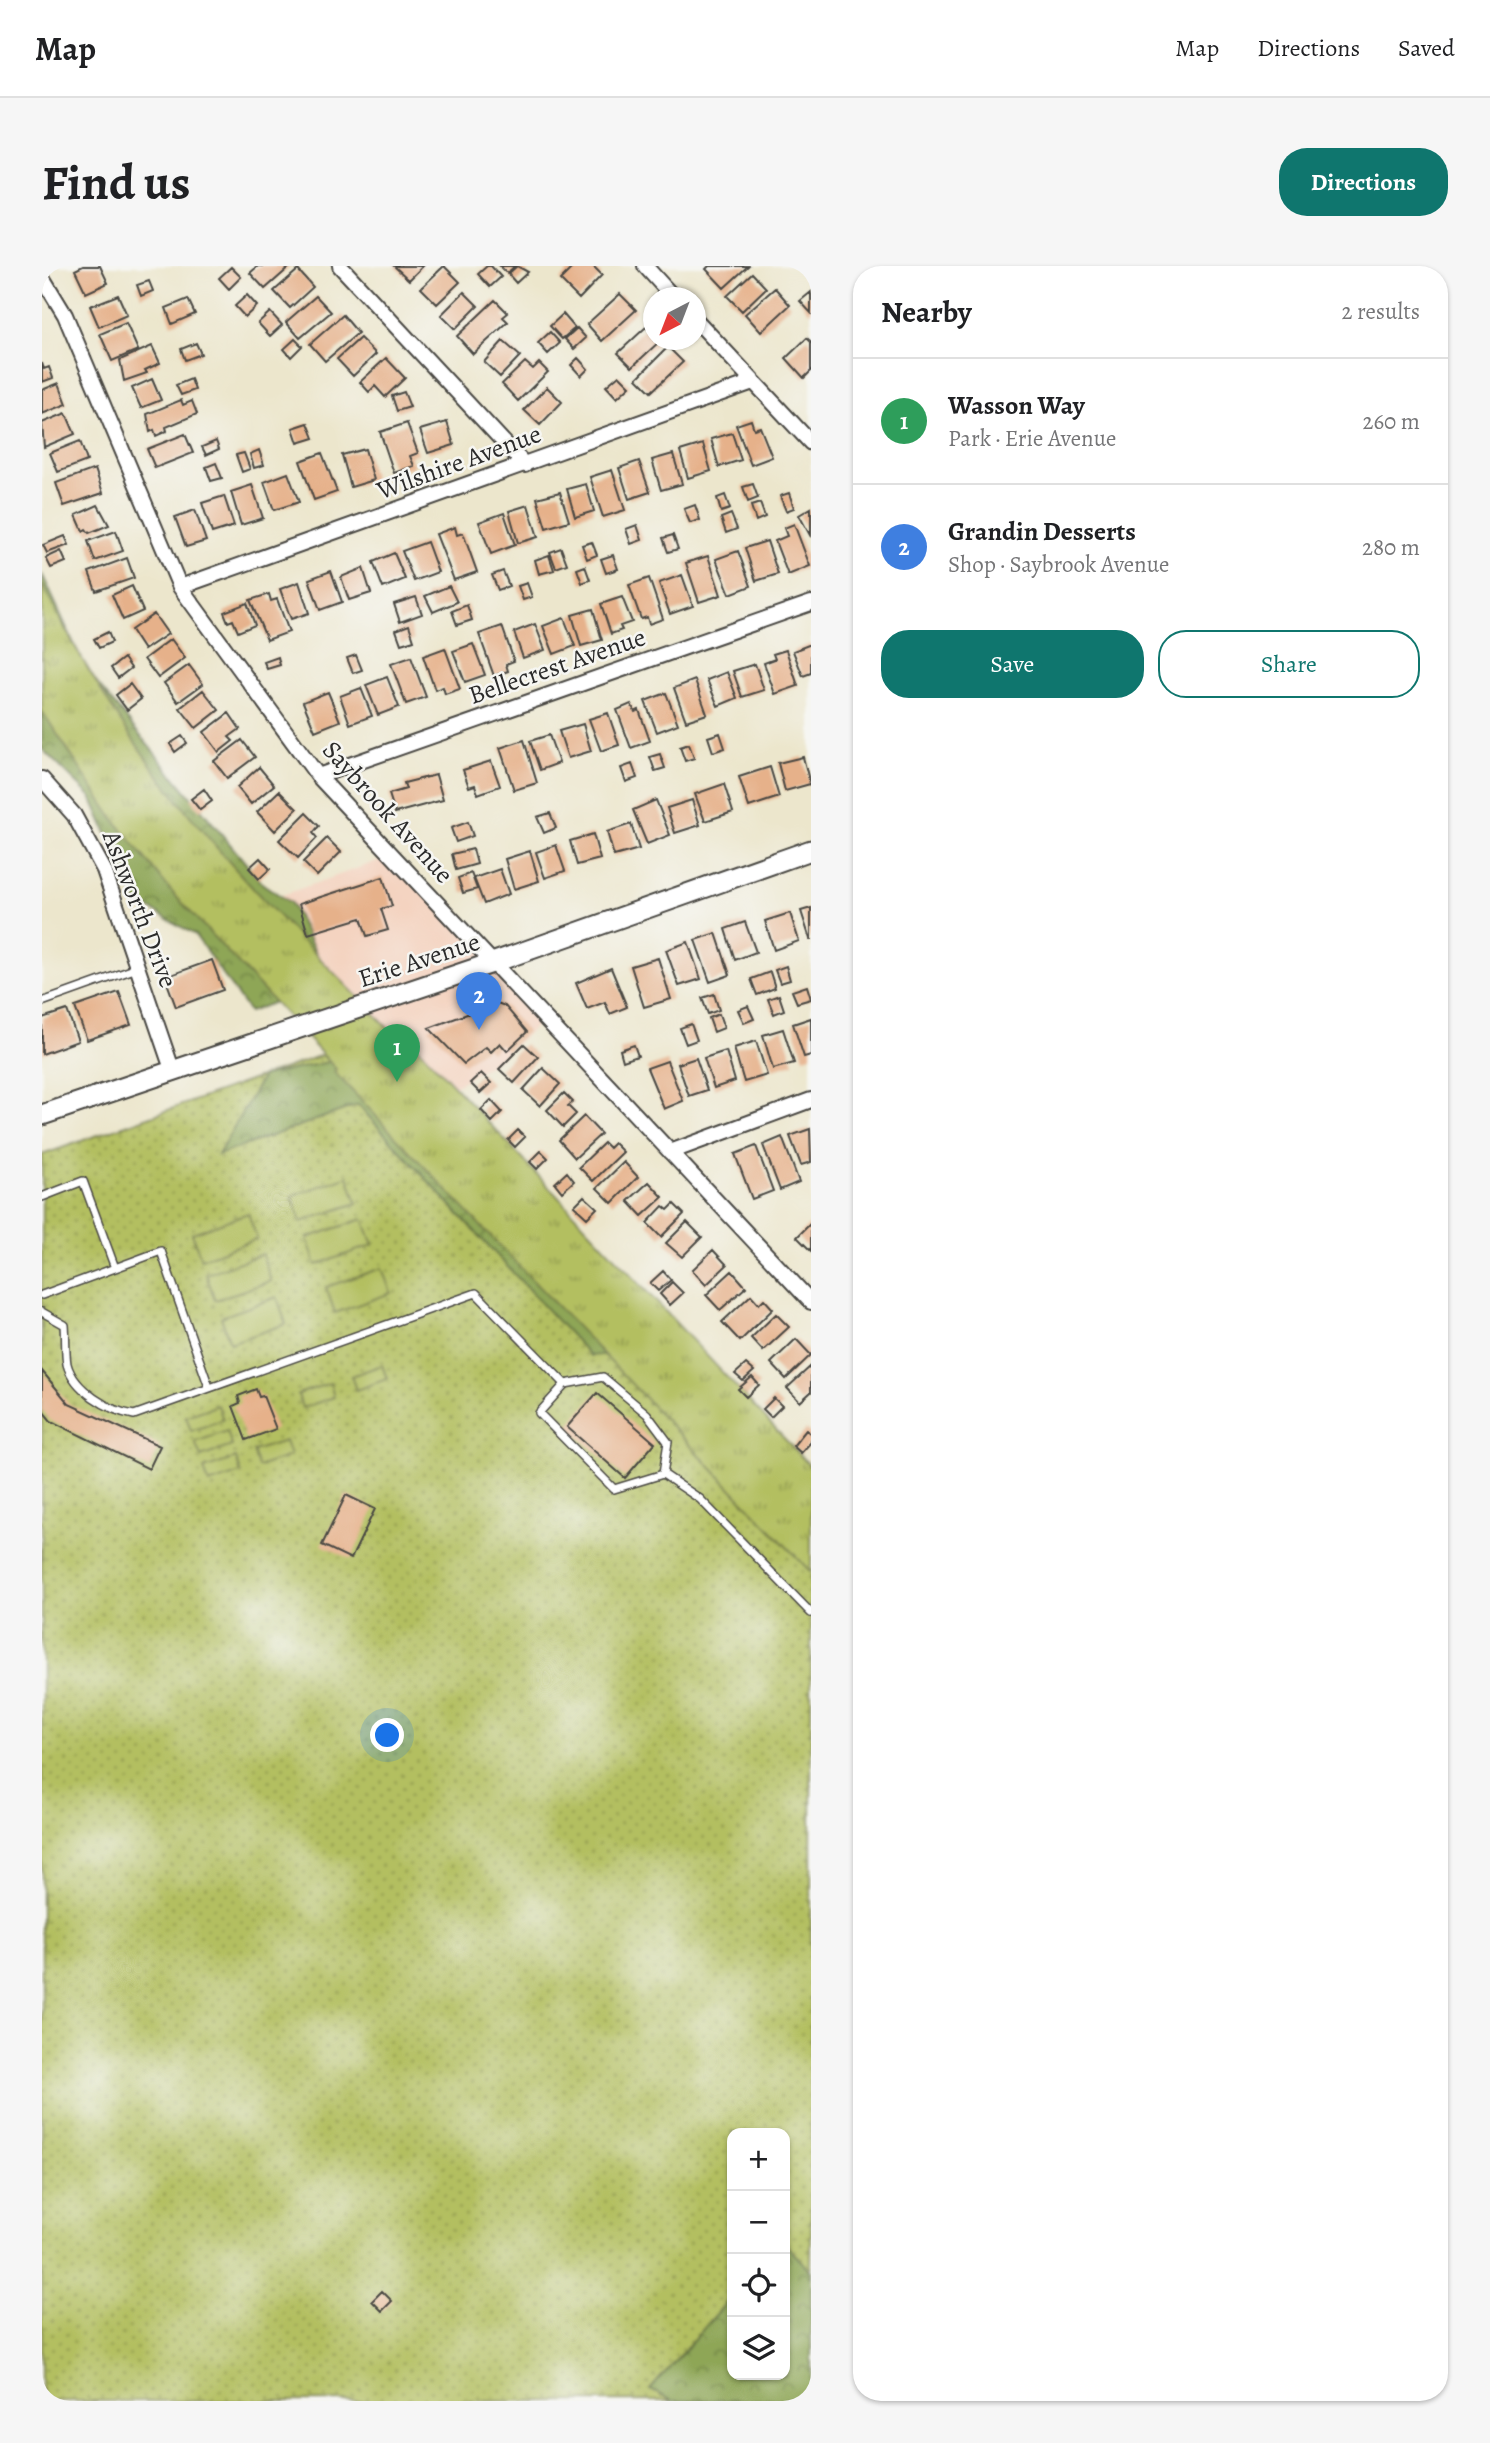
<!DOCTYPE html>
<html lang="en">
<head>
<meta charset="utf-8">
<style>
  :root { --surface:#fff; --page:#f6f6f6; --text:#202124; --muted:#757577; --line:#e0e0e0; --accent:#0f766e }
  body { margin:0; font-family:Alegreya,serif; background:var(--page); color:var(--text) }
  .controls { position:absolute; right:21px; bottom:21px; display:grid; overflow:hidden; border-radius:14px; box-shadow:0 2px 5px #0004 }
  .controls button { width:63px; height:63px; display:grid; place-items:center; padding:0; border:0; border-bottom:2px solid var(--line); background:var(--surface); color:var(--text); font:35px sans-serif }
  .compass { position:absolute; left:601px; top:21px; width:63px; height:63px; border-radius:50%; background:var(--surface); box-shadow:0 2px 5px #0004; rotate:222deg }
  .you { position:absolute; left:346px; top:1470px; width:24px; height:24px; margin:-18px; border:5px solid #fff; border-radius:50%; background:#1a73e8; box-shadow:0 0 0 10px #1a73e833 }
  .badge { display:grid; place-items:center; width:46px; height:46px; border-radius:50%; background:var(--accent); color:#fff; font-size:23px; font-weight:700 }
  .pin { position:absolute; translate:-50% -58px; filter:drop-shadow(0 2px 4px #0008) }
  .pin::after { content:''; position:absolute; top:37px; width:24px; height:21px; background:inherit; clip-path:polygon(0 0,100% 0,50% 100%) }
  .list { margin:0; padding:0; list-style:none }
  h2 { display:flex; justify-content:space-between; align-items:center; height:91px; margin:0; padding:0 28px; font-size:30px }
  h2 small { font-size:23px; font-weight:400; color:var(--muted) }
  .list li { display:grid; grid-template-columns:46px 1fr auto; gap:21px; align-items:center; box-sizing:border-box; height:126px; padding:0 28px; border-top:2px solid var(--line) }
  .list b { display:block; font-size:26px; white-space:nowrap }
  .list p { margin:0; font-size:23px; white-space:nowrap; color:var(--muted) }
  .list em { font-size:23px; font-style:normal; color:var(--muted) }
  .actions { display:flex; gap:14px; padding:21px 28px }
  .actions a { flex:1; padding:16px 0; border:2px solid var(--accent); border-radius:28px; text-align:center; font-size:24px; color:var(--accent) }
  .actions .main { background:var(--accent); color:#fff }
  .icon { flex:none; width:38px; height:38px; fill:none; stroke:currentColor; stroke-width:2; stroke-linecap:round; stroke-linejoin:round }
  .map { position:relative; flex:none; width:769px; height:2135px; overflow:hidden; border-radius:28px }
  header { display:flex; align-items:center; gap:42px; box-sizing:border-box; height:98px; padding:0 35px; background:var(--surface); border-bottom:2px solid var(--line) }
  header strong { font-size:33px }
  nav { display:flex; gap:38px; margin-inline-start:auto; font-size:24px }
  .intro { display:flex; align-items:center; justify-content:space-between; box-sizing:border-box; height:168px; padding:0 42px }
  h1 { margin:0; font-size:49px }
  .button { padding:18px 32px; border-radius:28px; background:var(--accent); color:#fff; font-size:24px; font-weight:700 }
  main { display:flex; gap:42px; padding:0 42px }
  aside { flex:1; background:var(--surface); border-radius:28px; box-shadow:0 2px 5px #0004 }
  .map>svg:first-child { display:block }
</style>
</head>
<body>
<header>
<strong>Map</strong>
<nav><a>Map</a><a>Directions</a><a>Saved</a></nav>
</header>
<div class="intro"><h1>Find us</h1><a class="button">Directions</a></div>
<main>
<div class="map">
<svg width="769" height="2135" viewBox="0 0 769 2135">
  <defs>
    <pattern id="grass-dots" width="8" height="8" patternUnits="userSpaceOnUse" patternTransform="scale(1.75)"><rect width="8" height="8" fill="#b3bf60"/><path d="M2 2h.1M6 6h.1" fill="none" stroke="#929b4f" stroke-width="1.8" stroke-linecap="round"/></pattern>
    <pattern id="forest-crowns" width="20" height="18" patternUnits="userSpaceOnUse" patternTransform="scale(1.75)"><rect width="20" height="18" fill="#8ea656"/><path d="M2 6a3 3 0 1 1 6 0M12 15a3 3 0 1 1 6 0" fill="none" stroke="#748747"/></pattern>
    <pattern id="park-tufts" width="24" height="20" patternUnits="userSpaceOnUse" patternTransform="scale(1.75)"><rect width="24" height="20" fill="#b3bf60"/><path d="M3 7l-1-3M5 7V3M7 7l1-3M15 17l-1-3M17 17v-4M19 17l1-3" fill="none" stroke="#929b4f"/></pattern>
  </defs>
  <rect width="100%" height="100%" fill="#f6f6f2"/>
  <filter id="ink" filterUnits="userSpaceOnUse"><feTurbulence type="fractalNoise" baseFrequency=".0143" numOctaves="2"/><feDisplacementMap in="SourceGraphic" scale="14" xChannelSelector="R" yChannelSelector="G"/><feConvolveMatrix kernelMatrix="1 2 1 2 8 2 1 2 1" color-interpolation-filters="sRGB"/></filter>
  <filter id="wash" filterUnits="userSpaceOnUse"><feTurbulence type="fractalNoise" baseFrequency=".00686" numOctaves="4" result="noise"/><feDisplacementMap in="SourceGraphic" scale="28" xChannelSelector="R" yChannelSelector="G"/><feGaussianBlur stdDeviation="1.57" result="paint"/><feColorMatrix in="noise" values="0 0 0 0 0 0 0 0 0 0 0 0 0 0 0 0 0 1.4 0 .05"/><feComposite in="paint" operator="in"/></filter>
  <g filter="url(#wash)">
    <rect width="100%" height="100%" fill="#ece6cc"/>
    <!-- built -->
    <path fill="#f4d3c0" d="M350 590 502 753 458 792 413 820 357 762 348 764 224 635Z"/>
    <!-- grass -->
    <path fill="url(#grass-dots)" stroke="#6f7546" stroke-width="2" d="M280 789 295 804 293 806 769 1306V2000L743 2025V1867H690V2076L629 2135H0V889Z"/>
    <!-- forest -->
    <path fill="url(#forest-crowns)" stroke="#5c6840" stroke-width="2" d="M0 308 44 404 221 618 249 637 288 715 207 746 153 669 95 635 49 531 0 483Z
      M300 793 583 1087 548 1090 316 839 176 889 221 810Z
      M743 1978 769 2005V2133L631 2135 608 2124 690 2030V2109H743Z"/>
    <!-- park -->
    <path fill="url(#park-tufts)" stroke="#6f7546" stroke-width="2" d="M0 318C47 413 106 503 176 583 230 646 290 704 348 764L357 762 373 778 769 1201V1306L292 806 294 803 130 626 70 551 0 445Z"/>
    <!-- pitch -->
    <path fill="#b3bf60" stroke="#6f7546" stroke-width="2" d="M306 910 315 937 259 956 250 930Z
      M206 947 215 973 159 993 150 967Z
      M321 953 331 979 274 999 265 972Z
      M220 988 229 1015 173 1034 164 1008Z
      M340 1002 349 1027 293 1047 284 1021Z
      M235 1031 244 1058 188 1077 179 1051Z
      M340 1099 345 1113 314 1124 309 1110Z
      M288 1117 292 1131 260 1142 256 1128Z
      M176 1139 181 1154 149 1165 144 1150Z
      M185 1165 190 1180 159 1191 153 1176Z
      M243 1175 248 1190 216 1201 211 1185Z
      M194 1192 199 1207 167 1218 162 1203Z"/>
    <g id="blocks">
      <!-- building -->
      <path fill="#e6b18a" d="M41 0H58L66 17 44 27 33 4Z
        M216 0H249L223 23 208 7Z
        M352 0H381L367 14Z
        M402 0 418 16 395 38 379 22Z
        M445 0H449L459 11 448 21 436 8Z
        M458 0H473L465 7Z
        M475 0 486 6 474 17 466 8Z
        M532 0H551L560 9 537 33 518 14Z
        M667 0H706L682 22 664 3Z
        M189 1 199 11 187 23 177 12Z
        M256 4 271 21 248 42 232 25Z
        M710 7 724 22 700 45 685 30Z
        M107 15 111 25 99 30 95 19Z
        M733 22 748 39 719 66 703 48Z
        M422 26 436 40 413 63 399 49Z
        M769 26V47L758 35Z
        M578 28 594 44 560 75 545 58Z
        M76 29 85 49 57 61 48 40Z
        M205 29 215 40 203 51 193 40Z
        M274 30 289 46 258 72 244 56Z
        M146 33 153 48 130 58 124 42Z
        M453 34 466 47 461 51 466 56 431 88 415 70Z
        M228 46 240 59 228 70 216 57Z
        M521 48 533 62 520 73 508 60Z
        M301 49 316 67 283 95 268 78Z
        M84 57 96 84 70 95 58 68Z
        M604 61 612 68V74L618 75 590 101 576 87Z
        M535 62 544 72 532 83 523 73Z
        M508 66 518 77 506 88 496 77Z
        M318 72 334 88 311 110 295 93Z
        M765 72 769 76V105L762 112 744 92Z
        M253 73 260 80 249 91 242 83Z
        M461 75 478 90 458 111 442 96Z
        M154 77 159 88 143 94 139 83Z
        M110 80 118 97 103 104 105 107 82 115 78 94Z
        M626 81 641 96 609 126 595 112Z
        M344 92 363 112 343 131 333 120 327 126 318 116Z
        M536 92 546 103 539 110 529 99Z
        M483 96 491 103 497 97 506 106 476 135 460 118Z
        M0 97 2 103 7 101 11 112 0 116Z
        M577 109 588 120 575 132 564 120Z
        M110 113 119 134 99 142 90 122Z
        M149 113 153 124 139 129 134 119Z
        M17 117 25 138 0 148V124Z
        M505 121 520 136 498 159 482 144Z
        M362 126 368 141 355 145 350 130Z
        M139 134 141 139 150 135 155 148 124 161 125 165 114 170 112 164 108 166 105 148Z
        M24 147 33 168 2 181 0 157Z
        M709 154 712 163 718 161 730 191 709 199 694 159Z
        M405 156 412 179 386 187 378 164Z
        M266 157 272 172 256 177 251 162Z
        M365 157 376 187 368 190 372 200 352 207 338 166Z
        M690 167 699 194 677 201 669 173Z
        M143 168 151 187 113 202 105 183Z
        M38 175 45 195 16 206 8 187Z
        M174 175 177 183 164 189 160 181Z
        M661 178 669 205 646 212 638 185Z
        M323 183 332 214 309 221 300 189Z
        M217 184 222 199 212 202 208 188Z
        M202 187 208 203 200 206 194 189Z
        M280 187 295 226 272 234 258 195Z
        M631 188 640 218 619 224 610 194Z
        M597 195 608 226 587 233 577 202Z
        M174 197 180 212 169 215 164 201Z
        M53 203 61 227 22 240 14 217Z
        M570 204 583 244 561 251 548 211Z
        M246 207 257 236 232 244 222 216Z
        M544 218 552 245 533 251 525 223Z
        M711 218 716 232 706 236 701 221Z
        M210 219 221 252 199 259 189 226Z
        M518 226 527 255 504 262 495 232Z
        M747 227 752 242 744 245 738 230Z
        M683 229 688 243 679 246 675 232Z
        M182 230 192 260 170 267 160 237Z
        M718 237 723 251 714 255 709 240Z
        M56 239 67 259 47 267 44 263 41 265 34 249Z
        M486 239 496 271 476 277 467 245Z
        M653 239 658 254 648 257 642 243Z
        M769 242V271L757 249Z
        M153 244 164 275 144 281 133 251Z
        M462 247 473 279 449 288 437 256Z
        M689 248 695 263 684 267 679 252Z
        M752 258 768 300 746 309 733 275 745 270 742 262Z
        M595 259 600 274 589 278 584 263Z
        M413 261 415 269 421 267 435 306 412 314 394 268Z
        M74 265 81 285 53 295 46 275Z
        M631 269 636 283 626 286 621 272Z
        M23 270 27 279 5 287 1 279Z
        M725 275 736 308 714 315 703 282Z
        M385 276 396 306 372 315 360 285Z
        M550 276 555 289 545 293 540 279Z
        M519 282 525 298 514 302 508 286Z
        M19 285 24 296 9 302 4 292Z
        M696 285 709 320 688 328 674 293Z
        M352 287 363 313 341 322 331 296Z
        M507 289 512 304 497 308 493 294Z
        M571 289 576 303 564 307 559 293Z
        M666 290 679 329 657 336 644 297Z
        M85 292 92 312 54 325 47 306Z
        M543 300 548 314 540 317 535 303Z
        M321 302 329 327 307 334 299 311Z
        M289 305 300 336 278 344 267 313Z
        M461 305 467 320 456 324 450 309Z
        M640 309 651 340 628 348 617 317Z
        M607 312 621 353 607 358 605 351 599 353 587 319Z
        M257 316 267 347 249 353 238 323Z
        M485 317 490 331 481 334 476 320Z
        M90 320 101 345 81 354 70 329Z
        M407 320 415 336 391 346 383 330Z
        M227 328 229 335 235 333 247 366 225 374 208 334Z
        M374 331 380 348 358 356 352 338Z
        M580 331 590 356 578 360 580 364 569 368 559 338Z
        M205 337 213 359 196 366 191 354 186 356 182 346Z
        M425 339 430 354 415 359 410 345Z
        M551 343 560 374 539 380 530 349Z
        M112 348 126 368 102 384 89 364Z
        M522 352 533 380 512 388 501 360Z
        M493 358 503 384 481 392 472 366Z
        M367 359 372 374 359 378 354 364Z
        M460 360 472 395 464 398 466 405 452 410 437 368Z
        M66 366 70 376 57 382 52 373Z
        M129 373 143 392 116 412 102 393Z
        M431 378 443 409 423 416 411 385Z
        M769 378V407L761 410 751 385Z
        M403 382 418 423 403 428 401 421 393 424 381 390Z
        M744 384 756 420 733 428 722 397 733 393 731 388Z
        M314 389 320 404 311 407 305 392Z
        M236 391 238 399 225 403 222 396Z
        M369 391 384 431 364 438 349 398Z
        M82 392 89 402 76 412 69 402Z
        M713 398 722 424 700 431 691 405Z
        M147 399 161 418 136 436 122 417Z
        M685 406 695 432 676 440 665 414Z
        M345 411 357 441 336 449 324 419Z
        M653 414 665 448 644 455 632 422Z
        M88 418 99 433 85 444 74 429Z
        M319 422 330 450 308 458 298 430Z
        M161 424 177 444 154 462 138 442Z
        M286 426 298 455 273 465 261 436Z
        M624 427 636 458 615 466 603 435Z
        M589 438 593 446 597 444 608 475 589 482 575 444Z
        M187 447 198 463 187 471 191 475 177 486 162 466Z
        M566 447 577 479 559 485 547 453Z
        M541 458 549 485 526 492 517 465Z
        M678 467 683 482 671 486 666 471Z
        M507 469 517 497 498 504 488 475Z
        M140 470 145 477 133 486 128 478Z
        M200 474 213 491 185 512 172 495Z
        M482 474 495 517 472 524 458 482Z
        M647 478 652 492 643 495 638 481Z
        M618 488 623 502 613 505 608 491Z
        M761 491 768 518 743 525 736 497Z
        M449 495 458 520 436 528 433 519 427 521 421 504Z
        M590 498 595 512 584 516 579 502Z
        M217 501 232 519 209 538 195 521Z
        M728 501 737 531 707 541 697 511Z
        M394 509 401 534 353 547 347 528 364 523 362 517Z
        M682 518 691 546 663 555 653 528Z
        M162 523 170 535 158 544 149 533Z
        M237 525 255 543 233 565 215 546Z
        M614 534 628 569 605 578 591 544Z
        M650 534 658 559 633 567 625 542Z
        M264 547 277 560 271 567 275 572 256 592 237 574Z
        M508 547 514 562 502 567 495 551Z
        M426 556 431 570 414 576 409 562Z
        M589 558 597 583 572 590 565 566Z
        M551 568 558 593 535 599 528 575Z
        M285 572 299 586 275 610 261 596Z
        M514 579 523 605 503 612 494 586Z
        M431 583 435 598 414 604 410 588Z
        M488 585 497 615 472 623 463 593Z
        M218 592 228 603 217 613 207 602Z
        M458 603 467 628 442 638 432 612Z
        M429 607 435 623 421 627 416 612Z
        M341 611 350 640 339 643 346 664 325 670 319 652 266 668 257 638Z
        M769 642V673H768L759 645Z
        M748 647 757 675 732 684 723 655Z
        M703 656 714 686 693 694 683 663Z
        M674 667 688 709 668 716 653 674Z
        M646 676 659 713 637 720 624 684Z
        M616 692 629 733 602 741 589 700Z
        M170 694 181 724 134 741 123 711Z
        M744 700 748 714 738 717 733 704Z
        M569 702 585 741 568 748 563 736 545 743 534 717Z
        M728 706 733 722 715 729 709 713Z
        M765 720 769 733 755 737 750 725Z
        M77 726 89 759 45 774 33 741Z
        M672 728 677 744 666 748 660 732Z
        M737 729 742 744 732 748 726 733Z
        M455 737 463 740 485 766 465 785 458 777 449 786 444 781 422 798 387 762Z
        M706 740 712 753 702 757 696 744Z
        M25 744 36 775 0 788V752Z
        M677 748 682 762 672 766 667 752Z
        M769 752V789L762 791 751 758Z
        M649 758 655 774 644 778 638 762Z
        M741 763 752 797 731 803 721 769Z
        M714 775 725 809 702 816 692 782Z
        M482 778 496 791 472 817 457 803Z
        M592 779 596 790 581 795 578 784Z
        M684 785 693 815 672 822 662 792Z
        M654 792 665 824 647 830 636 798Z
        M625 795 641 835 622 843 605 802Z
        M501 802 518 818 498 840 481 824Z
        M439 807 449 817 438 827 428 817Z
        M522 827 531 836 526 840 534 848 521 861 505 844Z
        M449 834 460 846 450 856 439 844Z
        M542 850 559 868 533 892 517 874Z
        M768 863 769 896 759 899 748 870Z
        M476 864 483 871 473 881 466 874Z
        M740 871 757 916 738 924 721 879Z
        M562 877 567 882 572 877 581 886 551 915 537 901Z
        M714 880 731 925 710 933 693 888Z
        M499 885 506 892 495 903 488 896Z
        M582 896 596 911 570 937 555 922Z
        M525 906 532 915 520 926 513 917Z
        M607 916 621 931 600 950 586 935Z
        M542 930 555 942 545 952 532 940Z
        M632 938 642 948 619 971 605 957 621 940 626 944Z
        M645 956 660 971 640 991 624 977Z
        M769 957V985L755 971Z
        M671 984 685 999 664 1019 650 1004Z
        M621 1005 629 1014 616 1025 608 1017Z
        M690 1005 704 1021 678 1044 664 1029Z
        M630 1016 641 1027 628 1039 618 1028Z
        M709 1029 717 1038 722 1033 731 1043 698 1075 680 1056Z
        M734 1048 747 1061 721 1085 709 1072Z
        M754 1073 769 1089 744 1113 729 1097Z
        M704 1098 712 1105 701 1115 693 1108Z
        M769 1100V1126L758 1136 745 1122Z
        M0 1105 27 1138 118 1180 107 1203 9 1155 0 1144Z
        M710 1111 717 1119 704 1131 696 1123Z
        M214 1123 217 1131 221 1130 234 1163 204 1174 191 1140 198 1137 196 1130Z
        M555 1127 613 1177 583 1212 525 1161Z
        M732 1132 740 1140 729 1151 721 1143Z
        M764 1164 769 1168V1176L759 1187 751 1180Z
        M304 1229 333 1243 309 1293 280 1279Z
        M340 2025 350 2035 340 2045 330 2035Z"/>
    </g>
  </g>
  <g filter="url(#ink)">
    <use href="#blocks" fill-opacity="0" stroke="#484743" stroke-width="2"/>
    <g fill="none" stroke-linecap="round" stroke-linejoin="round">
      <defs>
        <path id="lane" d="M0 736 95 702
          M0 931 41 915 73 1002
          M0 1029 119 985 167 1121
          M0 1046 23 1059C24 1071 23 1086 25 1098 32 1124 67 1145 92 1149L434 1027 523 1118 497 1147 572 1223 621 1208 658 1233 769 1347
          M523 1118 561 1111 605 1148 626 1176 621 1208"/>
        <path id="street" d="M298 0 483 199
          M603 0 632 32
          M0 11 23 49 138 321 276 510 769 1036
          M654 54 769 177
          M138 321 711 116
          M276 510 769 337
          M0 513 32 549 62 604 130 803
          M628 886 769 834"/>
        <path id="secondary" d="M0 849 450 697 769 584"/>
      </defs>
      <!-- lane casing -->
      <use href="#lane" stroke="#484743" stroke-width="10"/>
      <!-- street casing -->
      <use href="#street" stroke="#484743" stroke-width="18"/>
      <!-- secondary casing -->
      <use href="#secondary" stroke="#484743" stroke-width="23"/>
      <!-- lane -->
      <use href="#lane" stroke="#fff" stroke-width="7"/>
      <!-- street -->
      <use href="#street" stroke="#fff" stroke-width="14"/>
      <!-- secondary -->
      <use href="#secondary" stroke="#fff" stroke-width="19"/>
    </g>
  </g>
  <g text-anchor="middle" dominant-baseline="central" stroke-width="5" stroke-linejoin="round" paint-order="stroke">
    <!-- street labels -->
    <g font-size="26" fill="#2b2b2b" stroke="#f6f6f2">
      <text transform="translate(417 196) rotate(-20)">Wilshire Avenue</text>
      <text transform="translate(515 400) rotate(-19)">Bellecrest Avenue</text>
      <text transform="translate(346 546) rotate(48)">Saybrook Avenue</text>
      <text transform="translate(98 643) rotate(69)">Ashworth Drive</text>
      <text transform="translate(377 694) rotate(-18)">Erie Avenue</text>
    </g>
  </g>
</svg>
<div class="controls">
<button>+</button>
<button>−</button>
<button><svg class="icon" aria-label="locate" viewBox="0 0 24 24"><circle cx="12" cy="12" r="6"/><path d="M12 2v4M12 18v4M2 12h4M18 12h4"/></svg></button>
<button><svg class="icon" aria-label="layers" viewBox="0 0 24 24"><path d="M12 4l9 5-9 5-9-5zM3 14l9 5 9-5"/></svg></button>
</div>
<svg class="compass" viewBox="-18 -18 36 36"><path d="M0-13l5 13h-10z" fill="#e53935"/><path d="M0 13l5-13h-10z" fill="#757577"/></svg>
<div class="you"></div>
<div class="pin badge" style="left:355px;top:816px;background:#2e9e5b">1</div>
<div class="pin badge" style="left:437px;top:764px;background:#3f7fe0">2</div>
</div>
<aside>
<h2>Nearby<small>2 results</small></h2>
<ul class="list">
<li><span class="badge" style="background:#2e9e5b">1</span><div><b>Wasson Way</b><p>Park · Erie Avenue</p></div><em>260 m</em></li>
<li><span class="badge" style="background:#3f7fe0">2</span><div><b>Grandin Desserts</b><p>Shop · Saybrook Avenue</p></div><em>280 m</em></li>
</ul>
<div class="actions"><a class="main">Save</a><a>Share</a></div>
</aside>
</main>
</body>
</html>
